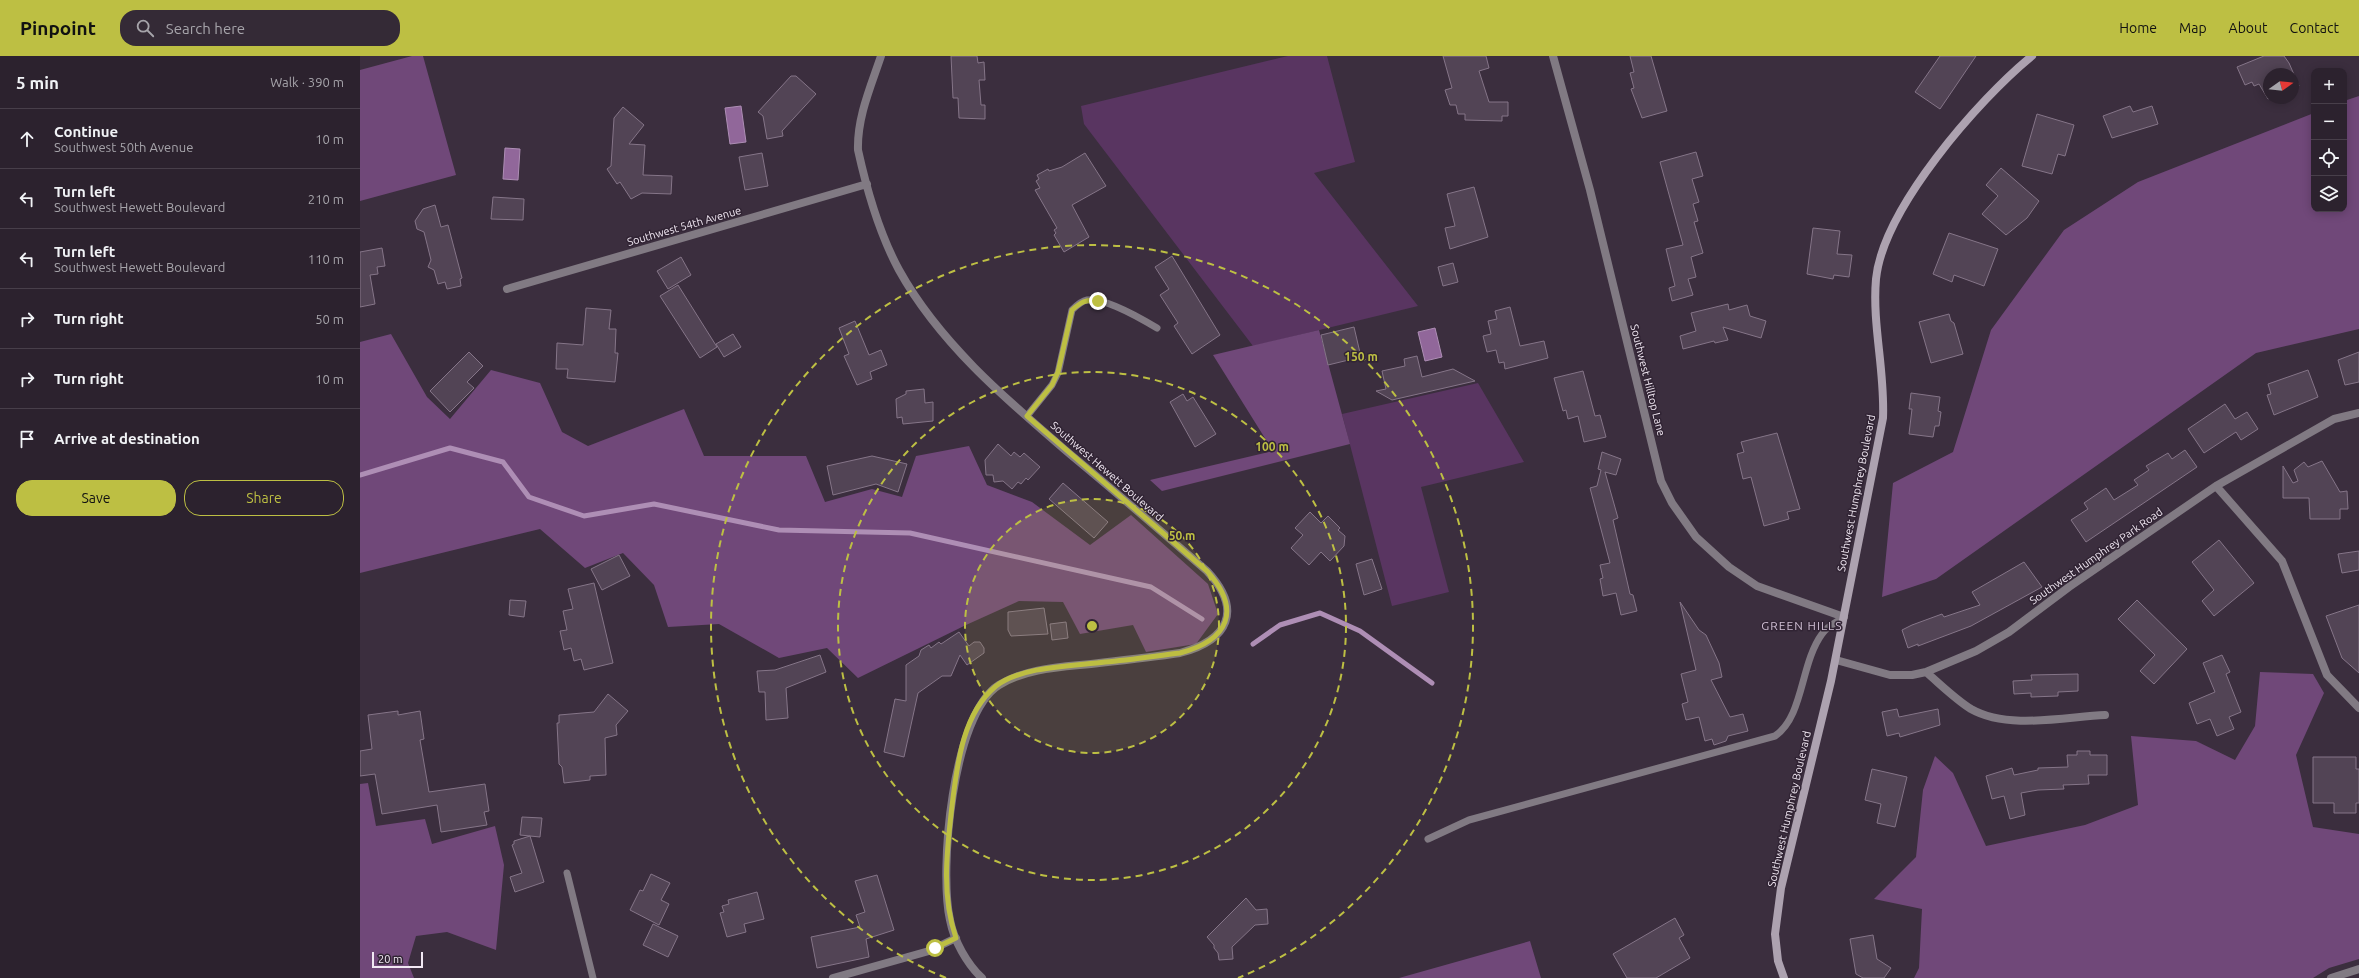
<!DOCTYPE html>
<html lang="en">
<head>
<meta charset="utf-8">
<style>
  :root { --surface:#2c222e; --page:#342a36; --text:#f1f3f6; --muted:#a6a4aa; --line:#483f4a; --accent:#bdbf43 }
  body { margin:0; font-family:Ubuntu,sans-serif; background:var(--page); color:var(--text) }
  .controls { position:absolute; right:12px; top:12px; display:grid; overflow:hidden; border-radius:8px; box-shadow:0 2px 10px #0003 }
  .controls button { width:36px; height:36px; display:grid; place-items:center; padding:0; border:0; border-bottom:1px solid var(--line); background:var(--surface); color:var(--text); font:20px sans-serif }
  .compass { position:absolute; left:1903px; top:12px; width:36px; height:36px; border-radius:50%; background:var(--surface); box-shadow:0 2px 10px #0003; rotate:75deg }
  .scale { position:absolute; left:12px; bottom:10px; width:51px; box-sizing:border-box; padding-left:4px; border:2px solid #f1e8f3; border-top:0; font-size:11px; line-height:14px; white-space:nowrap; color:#f1e8f3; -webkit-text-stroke:3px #312434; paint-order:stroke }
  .stop { position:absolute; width:12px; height:12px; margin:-9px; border:3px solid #bdbf43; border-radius:50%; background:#fff }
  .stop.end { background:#bdbf43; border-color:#fff; box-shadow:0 1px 4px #0008 }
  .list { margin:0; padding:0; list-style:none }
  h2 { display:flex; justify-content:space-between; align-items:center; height:52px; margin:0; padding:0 16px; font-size:17px }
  h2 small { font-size:13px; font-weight:400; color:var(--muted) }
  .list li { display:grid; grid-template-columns:26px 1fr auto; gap:12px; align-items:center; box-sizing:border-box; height:60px; padding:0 16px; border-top:1px solid var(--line) }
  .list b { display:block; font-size:15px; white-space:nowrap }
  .list p { margin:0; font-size:13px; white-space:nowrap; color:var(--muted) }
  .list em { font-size:13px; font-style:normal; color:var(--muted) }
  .actions { display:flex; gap:8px; padding:12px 16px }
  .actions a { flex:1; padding:9px 0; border:1px solid var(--accent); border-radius:16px; text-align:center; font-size:14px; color:var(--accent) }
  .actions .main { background:var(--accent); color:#111 }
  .icon { flex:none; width:22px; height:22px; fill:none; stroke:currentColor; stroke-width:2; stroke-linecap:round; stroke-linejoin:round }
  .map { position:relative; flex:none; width:1999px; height:922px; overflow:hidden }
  header { display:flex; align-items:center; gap:24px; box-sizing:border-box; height:56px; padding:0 20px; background:var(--accent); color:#111 }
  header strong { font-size:19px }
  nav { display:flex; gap:22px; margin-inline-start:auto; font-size:14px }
  .search { width:280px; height:36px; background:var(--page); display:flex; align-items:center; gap:10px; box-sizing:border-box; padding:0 14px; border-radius:16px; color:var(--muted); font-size:15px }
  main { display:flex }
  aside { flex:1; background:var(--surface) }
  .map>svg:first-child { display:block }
</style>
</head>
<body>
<header>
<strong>Pinpoint</strong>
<div class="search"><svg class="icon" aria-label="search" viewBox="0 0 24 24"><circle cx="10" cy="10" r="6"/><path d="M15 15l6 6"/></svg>Search here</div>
<nav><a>Home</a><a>Map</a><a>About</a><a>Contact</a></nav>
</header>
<main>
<aside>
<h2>5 min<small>Walk · 390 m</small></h2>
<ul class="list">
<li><svg class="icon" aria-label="ahead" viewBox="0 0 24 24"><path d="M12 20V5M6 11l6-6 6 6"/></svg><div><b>Continue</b><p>Southwest 50th Avenue</p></div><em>10 m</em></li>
<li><svg class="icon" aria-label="left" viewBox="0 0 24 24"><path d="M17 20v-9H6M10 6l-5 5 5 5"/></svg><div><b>Turn left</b><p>Southwest Hewett Boulevard</p></div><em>210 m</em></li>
<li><svg class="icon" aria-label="left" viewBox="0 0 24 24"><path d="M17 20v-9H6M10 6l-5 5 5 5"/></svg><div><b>Turn left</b><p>Southwest Hewett Boulevard</p></div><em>110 m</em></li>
<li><svg class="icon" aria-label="right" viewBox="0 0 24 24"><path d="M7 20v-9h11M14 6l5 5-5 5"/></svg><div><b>Turn right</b></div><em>50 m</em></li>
<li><svg class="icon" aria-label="right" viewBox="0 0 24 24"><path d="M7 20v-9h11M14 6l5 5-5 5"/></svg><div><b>Turn right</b></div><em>10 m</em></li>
<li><svg class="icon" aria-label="arrive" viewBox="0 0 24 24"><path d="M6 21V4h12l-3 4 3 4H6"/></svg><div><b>Arrive at destination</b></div></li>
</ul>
<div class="actions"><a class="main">Save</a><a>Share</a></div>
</aside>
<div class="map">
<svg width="1999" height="922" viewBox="0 0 1999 922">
  <rect width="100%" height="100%" fill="#3b2e3e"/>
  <!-- green -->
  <path fill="#593561" d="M928 0H967L995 106 954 117 1058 250 893 290 724 68 721 50Z
    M1118 327 1164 406 1061 431 1089 536 1032 550 982 358Z"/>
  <!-- forest -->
  <path fill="#704879" d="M52 0H63L96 119 0 145V14Z
    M1999 40V273L1896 297 1576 523 1522 541 1533 427 1593 396 1631 274 1704 174 1778 126 1954 57V153H1984V45Z
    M959 274 990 388 802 435 790 424 913 395 853 299Z
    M31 278 67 341 90 363 131 314 180 327 202 376 228 390 324 353 344 400H446L465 446 512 433 542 441 556 400 609 390 627 429 672 446 730 489 771 459 848 528 858 558 836 588 786 596 773 569 720 578 703 546 659 545 606 569 498 622 467 592 419 602 359 568 308 571 294 529 263 497 225 512 180 473 0 517V286Z
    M1900 616 1953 618 1964 637 1936 699 1953 771 1999 778V903L1969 912 1953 922H1554L1559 912 1562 853 1514 843 1556 801 1563 734 1575 700 1593 717 1626 790 1725 769 1778 749 1771 680 1836 685 1875 704 1895 670Z
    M8 727 16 770 65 763 72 788 135 770 144 809 136 894 87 876 56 880 48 907 54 922H0V728Z
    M1170 885 1181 922H1039Z"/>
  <!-- water -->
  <path fill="#91679a" stroke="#ae8eb5" d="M381 50 386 86 370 88 365 52Z
    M145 92 160 93 158 124 143 123Z
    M1075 272 1082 301 1065 305 1058 276Z"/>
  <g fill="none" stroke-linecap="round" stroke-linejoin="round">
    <!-- stream -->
    <path stroke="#ae8eb5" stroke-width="5" d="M0 419 90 392 143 406 169 441 224 460 294 448 419 474 550 477 791 531 842 563
      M893 588 920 569 960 557 1000 575 1072 627"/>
  </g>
  <!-- building -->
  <path fill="#524455" stroke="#857588" d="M591 0H617L618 7 624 6 625 24H619L621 49H625V63L599 62 598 42H593Z
    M1083 0H1126L1129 12 1119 15 1129 46H1148V60H1142V65L1105 64V58H1098L1096 49H1090L1085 34 1092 32Z
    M1270 0H1291L1307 55 1282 62 1271 33 1274 32 1270 17 1274 16Z
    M1580 0H1616L1580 53 1555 36Z
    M1904 0H1924L1929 7 1939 30 1933 33V18H1909L1910 42 1908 43 1899 28 1894 30 1892 26 1885 29 1877 11Z
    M431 20H436L456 38 422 75 423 80 407 83 403 60 398 56Z
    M1770 50 1773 56 1792 50 1798 68 1752 82 1743 60Z
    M263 51 284 69 269 88 285 89 283 119 312 120 311 138 282 137 271 143 260 126 257 128 247 113 251 110 254 62Z
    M1677 58 1714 69 1705 100 1698 98 1692 118 1662 110Z
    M1336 96 1343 120 1332 123 1339 146 1333 148 1338 165 1334 166 1343 197 1331 201 1336 221 1328 223 1333 239 1312 245 1309 232 1315 230 1306 193 1323 189 1300 106Z
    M402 97 408 130 385 134 379 101Z
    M725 97 746 130 712 149 729 181 704 196 694 179 696 177 694 174 697 172 675 134 680 132 676 125 679 123 677 119 688 113 689 115 702 111Z
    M1641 112 1679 145 1667 162 1646 179 1622 158 1638 140 1626 129Z
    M1114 131 1128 181 1090 193 1085 172 1095 170 1087 138Z
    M133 141 164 143 163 164 131 163Z
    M75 149 81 171 88 169 102 222 100 223 101 230 87 233 85 226 78 228 74 214 68 211 71 204 64 176 57 173 55 165 63 153Z
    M1453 172 1480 175 1477 198 1492 199 1489 221 1474 219 1473 223 1447 218Z
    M1589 177 1638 193 1624 230 1594 219 1592 226 1573 218Z
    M22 192 25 210 17 211 18 218 10 219 15 248 0 251V196Z
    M812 200 860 279 832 298 814 270 818 267 800 239 809 233 795 211Z
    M321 201 331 219 308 233 297 215Z
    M1093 207 1098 226 1083 230 1078 211Z
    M318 229 357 291 340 302 300 240Z
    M1368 248 1369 254 1387 249 1390 260 1406 265 1401 282 1363 271 1368 284 1355 287 1354 285 1323 293 1320 280 1336 275 1331 257Z
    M1150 251 1160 290 1184 285 1188 302 1145 313 1144 306 1139 307 1136 294 1127 296 1123 280 1131 278 1128 265 1137 263 1135 255Z
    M226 252 251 254 249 273H256L255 297H258L255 326 207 322 208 313H196L197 287 223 289Z
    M1589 258 1591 265 1594 267 1603 298 1571 307 1559 266Z
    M495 265 509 299 521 294 527 309 510 316 512 323 497 329 484 300 489 298 479 272Z
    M994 271 1001 301 968 309 961 279Z
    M373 278 381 291 364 301 356 288Z
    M109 296 123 310 107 326 114 332 90 356 70 335Z
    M1999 296V326L1985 329 1978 304Z
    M1057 300 1062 321 1093 313 1115 325 1032 344 1016 335 1026 333 1022 315 1045 310 1044 303Z
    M1948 314 1958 341 1914 359 1907 339 1911 338 1908 328Z
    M1223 315 1235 360 1240 359 1246 381 1224 386 1218 360 1208 363 1206 354 1203 355 1194 322Z
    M564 333 565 347 573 346V365L543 368 542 361 537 362 536 343 546 338V335Z
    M1551 337 1580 341 1578 355 1581 356 1579 370H1575L1573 381 1549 378 1552 353H1549Z
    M823 338 827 345 833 341 856 378 835 391 810 346Z
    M1865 348 1875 363 1887 356 1898 373 1881 384 1876 376 1844 397 1828 373Z
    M1417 377 1440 453 1427 456 1429 463 1404 470 1391 421 1383 423 1377 398 1384 396 1381 386Z
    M638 388 651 400 654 396 660 401 664 397 680 411 668 424 666 422 661 428 658 426 652 433 643 425 634 426 633 419H626L625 404Z
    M1825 394 1837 411 1726 486 1711 464 1728 453 1724 447 1746 432 1754 444 1778 429 1774 424 1789 414 1786 410 1808 397 1812 403Z
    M1242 396 1261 403 1256 419 1245 416 1258 462 1253 464 1270 538 1273 539 1277 555 1261 559 1256 537 1243 540 1240 523 1243 522 1240 509 1250 507 1230 432 1237 430 1241 414 1238 413Z
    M512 400 547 408 538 436 516 428 473 439 467 410Z
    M1962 405 1980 436 1987 435 1988 453H1980V463H1950L1949 442H1923V410L1933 427 1938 425 1934 414 1944 406 1948 411Z
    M703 427 748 466 734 482 689 443Z
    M950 456 961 467 968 460 980 472 978 474 985 480 984 490 970 505 961 496 949 509 931 492 943 479 935 472Z
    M1859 484 1894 527 1854 560 1842 545 1854 534 1832 506Z
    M1999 495V514L1982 517 1978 498Z
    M259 499 270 520 242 534 231 513Z
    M1012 503 1022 533 1004 539 996 508Z
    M1664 506 1682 531 1611 570 1558 590V588L1548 592 1542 574 1552 569 1582 558 1584 561 1620 549 1612 536Z
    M234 527 253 607 224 614 221 603 214 605 211 592 204 594 200 575 207 574 203 555 213 553 208 533Z
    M150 544 166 545 164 561 149 559Z
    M1777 544 1827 593 1794 628 1780 615 1795 599 1758 563Z
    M1320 546 1339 574 1346 579 1359 607 1362 621 1351 624 1370 661 1383 658 1388 675 1368 680 1366 685 1354 689 1352 683 1345 685 1339 661 1326 664 1322 648 1328 646 1321 618 1336 614Z
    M1999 549V617L1982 602 1966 560Z
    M684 552 688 578 651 580 648 574V556Z
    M706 566 708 582 692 584 690 568Z
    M599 576 609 590 614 586H620L624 592V597L607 609 600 599 591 620H582L558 637 544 701 524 696 535 643 546 645V609L559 600 561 594 569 589 571 592 579 586 581 588Z
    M460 599 466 616 426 632 428 662 406 664 405 636H399L397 615 415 614Z
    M1862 599 1870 616 1866 618 1881 656 1869 661 1874 673 1857 680 1850 663 1837 668 1829 647 1855 636 1843 607Z
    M1718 618V635L1698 636V640L1671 641V637L1654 638 1653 625 1672 624 1671 619Z
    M248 638 268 655 256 669 257 679 245 682 246 719 230 720V724L204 727 202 711 199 708 197 667H199V659L234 656Z
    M1537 653 1539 661 1578 653 1580 669 1540 681 1539 677 1527 680 1522 656Z
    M38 655V659L60 655 64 683 60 684 69 736 125 728 129 755 124 756 127 769 81 776 77 749 22 758 15 718 0 720V695L12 693 8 659Z
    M1717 695H1730V699H1747V719H1728L1729 728 1703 729 1704 733 1678 734 1661 737 1665 759 1650 763 1644 740 1632 743 1626 720 1652 712 1654 719 1678 714V712L1708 711 1707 699H1717Z
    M1953 701H1996V713H1999V747H1996V757H1974V747H1953Z
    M1512 713 1547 721 1535 771 1517 767 1521 748 1505 744Z
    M162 761 182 762 180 781 170 780 184 826 155 836 150 821 162 817 152 789 154 788V785L170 780 160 779Z
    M291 818 310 827 301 844 309 848 299 869 270 854 280 834 283 835Z
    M517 819 534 874 506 883 509 901 457 912 451 881 500 871 496 859 505 856 495 825Z
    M397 836 404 863 384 868 386 876 367 881 360 857 364 856 362 850 369 848 368 844Z
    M886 842 896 854 907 853 908 868 895 869 872 891 873 903 859 904 858 897 854 892V889L847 881Z
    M1315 862 1324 879 1319 882 1330 902 1296 922H1267L1253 898Z
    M293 868 318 880 308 901 283 889Z
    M1513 879 1517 903 1531 912 1524 922H1503L1496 918 1490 883Z"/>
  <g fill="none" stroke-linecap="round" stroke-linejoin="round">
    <!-- service -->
    <path stroke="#817a83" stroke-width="7" d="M667 360 692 329 698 317 712 254C716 250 721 245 727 244 744 241 782 263 797 272
      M1068 783 1109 764 1415 680C1444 660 1440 608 1462 578 1466 571 1477 566 1484 561
      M207 817 233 922"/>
    <!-- minor -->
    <path stroke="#817a83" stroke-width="8" d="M521 0C511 30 497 61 498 94 507 135 519 177 539 214 580 288 648 345 711 399 757 437 802 476 847 515 883 554 869 584 820 597 793 601 766 604 739 607 706 611 668 611 639 629 592 658 579 815 590 864 594 885 607 908 622 922
      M1193 0 1230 134 1301 425 1312 447 1336 481 1369 511 1397 530 1484 561
      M147 233 507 128
      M1856 430 1922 505 1967 619 1999 652
      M1476 604 1530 619H1552L1566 616 1616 595 1649 576 1709 531 1856 430 1974 363 1999 357
      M1566 616C1580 628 1595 643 1611 653 1648 674 1704 661 1745 659
      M473 922 569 895 596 882
      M1971 922 1999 913"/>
    <!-- secondary -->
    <path stroke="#ada2b0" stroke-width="8" d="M1424 922 1418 905 1415 878 1421 832 1471 625 1523 362C1525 314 1512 269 1516 223 1523 153 1618 44 1672 0"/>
  </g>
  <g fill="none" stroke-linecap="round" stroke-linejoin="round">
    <!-- route -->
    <path stroke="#bdbf43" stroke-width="5" d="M575 892 596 882C581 839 587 794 592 750 597 710 602 658 636 630 662 610 713 610 745 606 770 604 795 600 820 597 869 584 882 554 847 515L667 360 692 329 698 316 712 254C721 246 726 243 738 245"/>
  </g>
  <!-- distance rings -->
  <circle cx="732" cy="570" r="127" fill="#bdbf43" fill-opacity=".12"/>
  <g fill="none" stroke="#bdbf43" stroke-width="2" stroke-dasharray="7 5">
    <circle cx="732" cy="570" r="127"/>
    <circle cx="732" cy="570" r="254"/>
    <path d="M586 922A381 381 0 1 1 878 922"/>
  </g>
  <g text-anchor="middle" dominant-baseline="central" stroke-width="3" stroke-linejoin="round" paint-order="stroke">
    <!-- street labels -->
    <g font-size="11" fill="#f1e8f3" stroke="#312434">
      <text transform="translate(324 170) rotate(-16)">Southwest 54th Avenue</text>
      <text transform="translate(1288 324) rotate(76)">Southwest Hilltop Lane</text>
      <text transform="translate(747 415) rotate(41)">Southwest Hewett Boulevard</text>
      <text transform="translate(1496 437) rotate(-79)">Southwest Humphrey Boulevard</text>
      <text transform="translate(1736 500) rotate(-35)">Southwest Humphrey Park Road</text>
      <text transform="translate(1429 753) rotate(-77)">Southwest Humphrey Boulevard</text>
    </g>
    <!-- neighbourhood labels -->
    <g font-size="12" letter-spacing="1" fill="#cfbed3" stroke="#312434">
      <text x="1442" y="569">GREEN HILLS</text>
    </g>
  </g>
  <circle cx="732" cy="570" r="6" fill="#bdbf43" stroke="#312434" stroke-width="2"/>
  <g font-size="12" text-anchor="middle" font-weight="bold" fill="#bdbf43" stroke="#312434" stroke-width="3" stroke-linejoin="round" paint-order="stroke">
    <text x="1001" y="305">150 m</text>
    <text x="912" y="395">100 m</text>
    <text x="822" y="484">50 m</text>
  </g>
</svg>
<div class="controls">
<button>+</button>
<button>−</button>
<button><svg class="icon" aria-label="locate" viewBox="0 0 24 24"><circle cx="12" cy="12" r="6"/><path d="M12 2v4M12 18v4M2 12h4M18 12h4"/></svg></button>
<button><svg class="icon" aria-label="layers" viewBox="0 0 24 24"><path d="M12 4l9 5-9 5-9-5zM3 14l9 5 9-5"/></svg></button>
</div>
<svg class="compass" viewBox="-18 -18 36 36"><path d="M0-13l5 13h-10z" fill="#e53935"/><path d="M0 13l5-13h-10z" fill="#a6a4aa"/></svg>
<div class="scale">20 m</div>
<div class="stop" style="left:575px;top:892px"></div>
<div class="stop end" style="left:738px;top:245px"></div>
</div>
</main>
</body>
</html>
